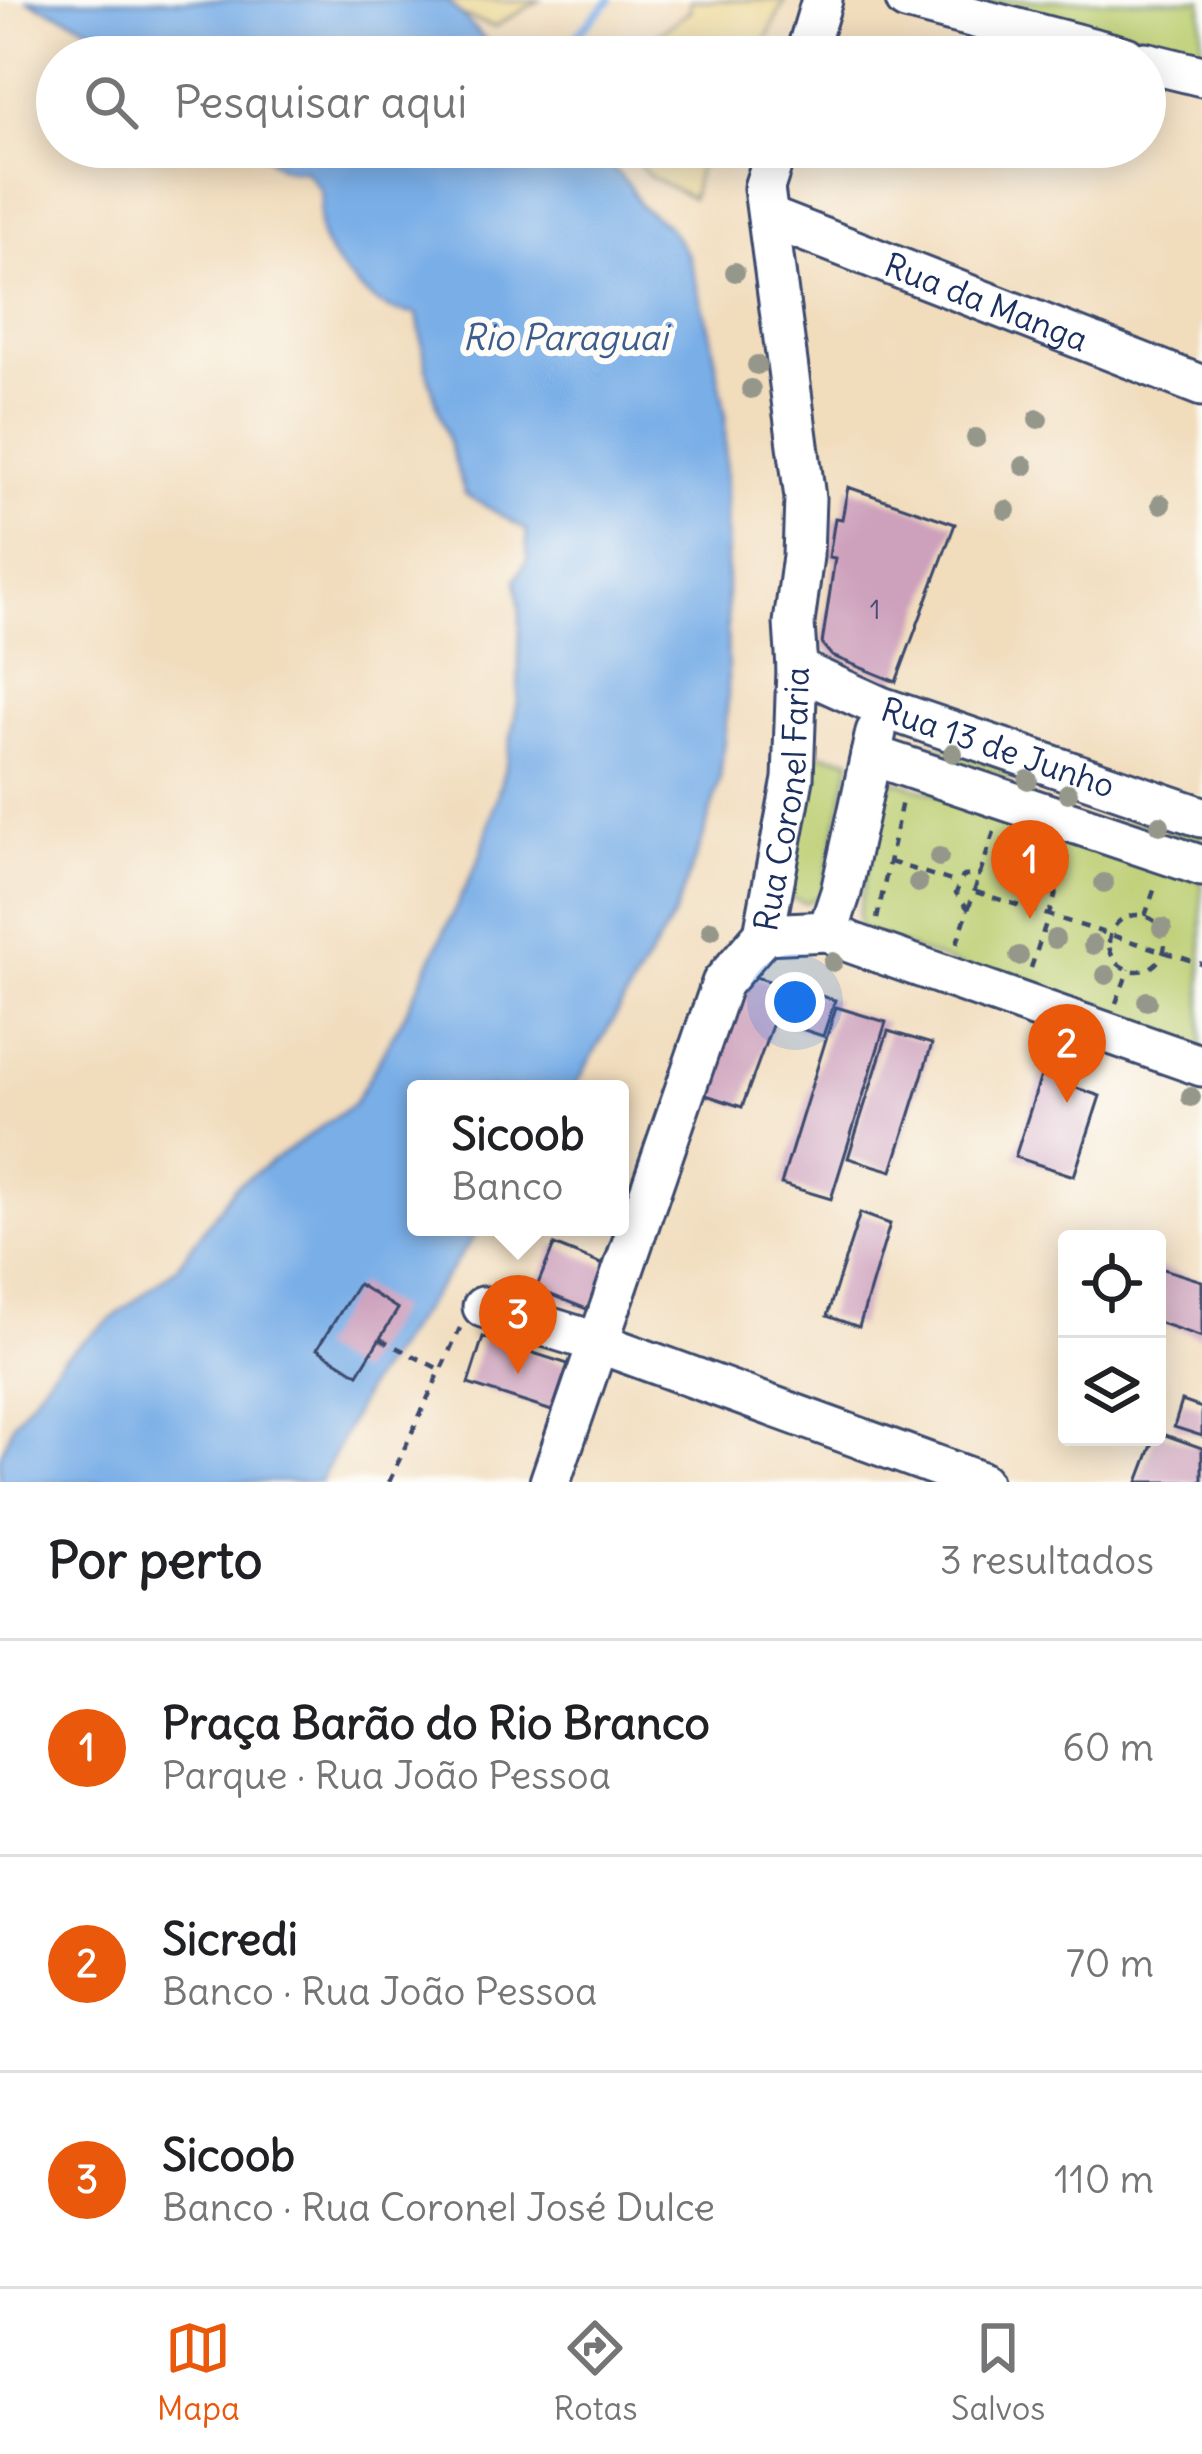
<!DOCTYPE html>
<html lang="pt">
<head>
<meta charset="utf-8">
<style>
  :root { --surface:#fff; --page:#f6f6f6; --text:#202124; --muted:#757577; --line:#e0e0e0; --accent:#ea580c }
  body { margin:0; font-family:Delius,sans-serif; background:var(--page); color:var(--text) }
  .controls { position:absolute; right:36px; bottom:36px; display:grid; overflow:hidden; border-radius:12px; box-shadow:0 6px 30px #0003 }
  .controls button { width:108px; height:108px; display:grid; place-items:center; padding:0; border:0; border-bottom:3px solid var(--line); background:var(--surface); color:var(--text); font:60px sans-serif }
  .you { position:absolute; left:795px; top:1002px; width:42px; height:42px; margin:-30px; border:9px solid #fff; border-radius:50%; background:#1a73e8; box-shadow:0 0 0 18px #1a73e833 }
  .badge { display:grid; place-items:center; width:78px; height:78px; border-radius:50%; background:var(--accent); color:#fff; font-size:39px; font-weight:700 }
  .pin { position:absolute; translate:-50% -99px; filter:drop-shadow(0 3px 6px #0008) }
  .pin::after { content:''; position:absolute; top:63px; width:42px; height:36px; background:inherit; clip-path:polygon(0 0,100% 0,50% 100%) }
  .popup { position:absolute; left:407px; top:1080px; width:222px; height:156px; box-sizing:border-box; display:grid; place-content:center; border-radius:12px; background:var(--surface); filter:drop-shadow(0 3px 9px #0005); font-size:39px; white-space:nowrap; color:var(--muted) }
  .popup b { font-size:45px; color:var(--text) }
  .popup::after { content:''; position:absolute; left:50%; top:100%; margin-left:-24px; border:24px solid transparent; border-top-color:var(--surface) }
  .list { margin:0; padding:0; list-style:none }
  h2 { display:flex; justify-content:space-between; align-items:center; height:156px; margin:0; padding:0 48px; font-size:51px }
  h2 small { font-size:39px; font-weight:400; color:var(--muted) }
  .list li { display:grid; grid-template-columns:78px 1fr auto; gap:36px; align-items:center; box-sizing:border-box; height:216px; padding:0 48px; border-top:3px solid var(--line) }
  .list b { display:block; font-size:45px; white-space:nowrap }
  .list p { margin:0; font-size:39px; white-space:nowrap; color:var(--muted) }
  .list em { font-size:39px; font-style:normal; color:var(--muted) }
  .icon { flex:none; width:66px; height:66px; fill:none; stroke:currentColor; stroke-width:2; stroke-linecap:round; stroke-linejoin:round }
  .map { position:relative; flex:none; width:1202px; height:1482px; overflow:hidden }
  .search { position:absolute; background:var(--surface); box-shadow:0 6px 30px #0003; left:36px; right:36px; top:36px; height:132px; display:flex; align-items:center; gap:30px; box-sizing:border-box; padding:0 42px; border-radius:66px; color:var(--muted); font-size:45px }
  .sheet { height:804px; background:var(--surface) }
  nav { display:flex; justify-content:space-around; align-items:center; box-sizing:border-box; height:168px; border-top:3px solid var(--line); background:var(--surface); font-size:33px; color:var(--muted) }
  nav a { display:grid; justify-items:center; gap:6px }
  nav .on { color:var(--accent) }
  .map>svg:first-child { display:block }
</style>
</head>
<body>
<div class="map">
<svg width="1202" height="1482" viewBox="0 0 1202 1482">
  <rect width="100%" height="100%" fill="#fdfcf7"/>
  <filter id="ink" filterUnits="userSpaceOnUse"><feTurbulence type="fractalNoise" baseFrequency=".00833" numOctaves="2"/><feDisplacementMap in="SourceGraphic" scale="24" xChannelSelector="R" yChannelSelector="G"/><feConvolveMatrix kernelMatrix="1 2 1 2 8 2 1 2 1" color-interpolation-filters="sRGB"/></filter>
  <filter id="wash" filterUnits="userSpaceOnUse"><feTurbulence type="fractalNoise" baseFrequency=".004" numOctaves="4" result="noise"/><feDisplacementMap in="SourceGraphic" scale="48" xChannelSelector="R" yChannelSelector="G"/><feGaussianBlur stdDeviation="2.7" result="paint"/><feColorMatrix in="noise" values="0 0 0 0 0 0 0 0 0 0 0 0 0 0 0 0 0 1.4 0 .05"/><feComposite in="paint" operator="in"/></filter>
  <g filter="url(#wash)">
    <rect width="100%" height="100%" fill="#f1dcbc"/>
    <!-- green -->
    <path fill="#bbcd70" stroke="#6b7e67" stroke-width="3" d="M948 0H1202V70Z
      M900 734 1202 833V844L901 742Z
      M820 754 851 759 821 896 805 903 788 897 810 760Z
      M896 781 1202 880V1054L860 930 858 914 884 794Z"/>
    <!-- sand -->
    <path fill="#eeda9e" stroke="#84847e" stroke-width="3" d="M446 0H540L494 27 461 15Z
      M690 0H785L758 57H627L690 11Z
      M622 147H714L698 170 692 198 651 177Z"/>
    <!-- water -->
    <path fill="#79aee7" stroke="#4a6ea2" stroke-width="3" d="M26 0H446L502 57H141L79 22Z
      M258 147H591L630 186 639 205 668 226 689 257 710 331 725 411 728 699 720 779 703 838 674 915 573 1089H416V1227H481L367 1387 320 1482H0V1456L14 1422 62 1358 175 1269 235 1187 354 1104 405 1014 480 857 506 764 518 701 520 610 516 579 528 558 526 530 465 494 428 375 417 314C408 312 396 312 388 308 365 299 323 255 320 230 315 197 335 202 304 170 281 173 272 163 258 147Z"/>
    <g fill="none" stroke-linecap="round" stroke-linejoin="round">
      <!-- stream -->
      <path stroke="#79aee7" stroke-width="8" d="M556 57 610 0"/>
    </g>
    <g id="blocks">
      <!-- building -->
      <path fill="#cda0bc" d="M848 487 955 524 896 682 832 656 822 644 835 558 829 557 835 518 842 519Z
        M755 977 835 1000 823 1036 774 1020 742 1107 700 1093 742 983Z
        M836 1007 886 1022 831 1199 781 1184Z
        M888 1031 932 1044 892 1171 848 1158Z
        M1041 1076 1100 1096 1074 1176 1015 1157Z
        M860 1213 890 1224 859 1327 827 1316Z
        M554 1245 616 1270 589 1310 536 1289Z
        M1157 1267 1202 1281V1337L1157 1322Z
        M358 1284 398 1309 358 1374 317 1349Z
        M483 1337 568 1364 552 1411 468 1384Z
        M1182 1401 1202 1408V1436L1174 1427Z
        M1157 1432 1202 1448V1482H1138Z"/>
    </g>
  </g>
  <g filter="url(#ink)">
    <use href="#blocks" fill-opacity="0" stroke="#3b496c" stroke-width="3"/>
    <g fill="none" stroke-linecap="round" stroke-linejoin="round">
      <defs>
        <g id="minor">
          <path d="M906 0 1126 57"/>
          <path d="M805 57 822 0"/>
          <path d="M1145 62 1202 76"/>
          <path id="s1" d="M771 218 1202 386"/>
          <path id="s2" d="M797 669 881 707 1202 817"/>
          <path d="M871 755 1202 866"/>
          <path d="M828 931 841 892 876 732"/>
          <path d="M764 934 828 931 852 943 1202 1066"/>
          <path d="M483 1307 596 1342 981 1482"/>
          <path id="s3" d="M550 1482 722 983 764 934 793 779 797 669 794 623 803 556 805 498 764 188 777 147"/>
        </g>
      </defs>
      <!-- minor casing -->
      <use href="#minor" stroke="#3b496c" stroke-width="45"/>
      <!-- path -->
      <path stroke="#3b496c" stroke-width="4.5" stroke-dasharray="9 9" stroke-linecap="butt" d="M890 862 958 883
        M976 892 1202 964
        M969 910 956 893 963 876 981 875
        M1109 943a28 28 0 1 1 56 0a28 28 0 1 1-56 0Z
        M1145 916 1157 882
        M877 919 902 801
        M957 943 995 829
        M1031 968 1069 854
        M1116 1003 1129 969
        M380 1339 441 1370
        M389 1482 460 1328"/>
      <!-- minor -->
      <use href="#minor" stroke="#fff" stroke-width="39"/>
    </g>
    <!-- trees -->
    <g fill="#96978b">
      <circle cx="735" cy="272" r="10"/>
      <circle cx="757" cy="365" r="10"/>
      <circle cx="751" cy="389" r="10"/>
      <circle cx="1038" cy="419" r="10"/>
      <circle cx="976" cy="438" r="10"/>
      <circle cx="1024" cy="466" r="10"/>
      <circle cx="1161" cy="504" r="10"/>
      <circle cx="1006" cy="510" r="10"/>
      <circle cx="953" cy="753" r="10"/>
      <circle cx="1028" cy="780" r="10"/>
      <circle cx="1068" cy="793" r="10"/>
      <circle cx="1160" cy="825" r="10"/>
      <circle cx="1012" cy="856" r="10"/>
      <circle cx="939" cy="857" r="10"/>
      <circle cx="1047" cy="866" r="10"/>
      <circle cx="918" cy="883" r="10"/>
      <circle cx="1104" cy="883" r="10"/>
      <circle cx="1031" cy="884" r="10"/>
      <circle cx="1162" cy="928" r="10"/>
      <circle cx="711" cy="930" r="10"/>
      <circle cx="1055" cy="939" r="10"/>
      <circle cx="1093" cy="945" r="10"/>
      <circle cx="1019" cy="956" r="10"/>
      <circle cx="833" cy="962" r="10"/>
      <circle cx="1106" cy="975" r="10"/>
      <circle cx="1147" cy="1001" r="10"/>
      <circle cx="1191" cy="1097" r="10"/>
    </g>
  </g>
  <g text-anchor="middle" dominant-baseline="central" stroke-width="12" stroke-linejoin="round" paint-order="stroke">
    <!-- number labels -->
    <g font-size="27" fill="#484b76">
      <text x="875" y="609">1</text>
    </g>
    <!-- street labels -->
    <g font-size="33" fill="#1b2f5e" stroke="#fdfcf7">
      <text stroke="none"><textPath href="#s1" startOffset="231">Rua da Manga</textPath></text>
      <text stroke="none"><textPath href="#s2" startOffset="216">Rua 13 de Junho</textPath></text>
      <text stroke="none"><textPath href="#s3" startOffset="729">Rua Coronel Faria</textPath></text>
    </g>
    <!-- water labels -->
    <g font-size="36" font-style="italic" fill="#3c5b8e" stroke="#fdfcf7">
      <text x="565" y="337">Rio Paraguai</text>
    </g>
  </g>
</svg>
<div class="controls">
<button><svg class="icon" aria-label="locate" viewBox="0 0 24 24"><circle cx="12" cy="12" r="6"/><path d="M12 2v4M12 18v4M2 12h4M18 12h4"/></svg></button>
<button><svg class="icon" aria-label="layers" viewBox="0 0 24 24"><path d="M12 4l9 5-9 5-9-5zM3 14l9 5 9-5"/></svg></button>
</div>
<div class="you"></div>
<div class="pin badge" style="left:1030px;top:919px">1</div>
<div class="pin badge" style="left:1067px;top:1103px">2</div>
<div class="pin badge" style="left:518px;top:1374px">3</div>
<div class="popup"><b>Sicoob</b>Banco</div>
<div class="search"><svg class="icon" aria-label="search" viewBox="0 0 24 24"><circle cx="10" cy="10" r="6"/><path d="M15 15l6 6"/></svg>Pesquisar aqui</div>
</div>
<section class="sheet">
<h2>Por perto<small>3 resultados</small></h2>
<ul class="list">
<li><span class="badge">1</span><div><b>Praça Barão do Rio Branco</b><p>Parque · Rua João Pessoa</p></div><em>60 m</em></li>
<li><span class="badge">2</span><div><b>Sicredi</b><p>Banco · Rua João Pessoa</p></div><em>70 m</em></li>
<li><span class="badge">3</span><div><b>Sicoob</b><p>Banco · Rua Coronel José Dulce</p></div><em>110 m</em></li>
</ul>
</section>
<nav>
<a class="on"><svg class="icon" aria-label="map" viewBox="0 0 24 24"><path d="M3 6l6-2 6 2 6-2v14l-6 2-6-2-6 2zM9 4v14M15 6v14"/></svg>Mapa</a>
<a><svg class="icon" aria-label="directions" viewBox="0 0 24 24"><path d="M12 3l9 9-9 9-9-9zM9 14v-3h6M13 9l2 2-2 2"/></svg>Rotas</a>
<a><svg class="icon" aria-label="saved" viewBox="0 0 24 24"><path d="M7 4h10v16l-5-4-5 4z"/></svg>Salvos</a>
</nav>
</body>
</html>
